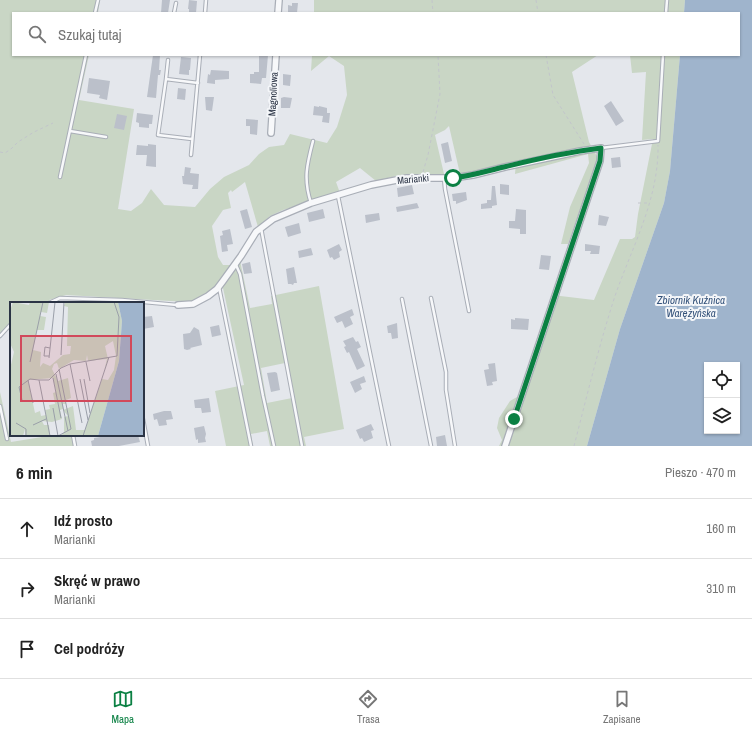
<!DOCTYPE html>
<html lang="pl">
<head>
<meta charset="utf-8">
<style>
  :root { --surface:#fff; --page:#f6f6f6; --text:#222; --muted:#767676; --line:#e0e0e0; --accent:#0b8043 }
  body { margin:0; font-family:"Archivo Narrow",sans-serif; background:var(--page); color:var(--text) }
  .controls { position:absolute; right:12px; bottom:12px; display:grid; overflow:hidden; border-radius:0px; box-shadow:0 1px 3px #0004 }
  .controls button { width:36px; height:36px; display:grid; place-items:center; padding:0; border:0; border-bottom:1px solid var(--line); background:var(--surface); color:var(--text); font:20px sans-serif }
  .stop { position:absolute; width:12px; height:12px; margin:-9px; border:3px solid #0b8043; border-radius:50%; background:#fff }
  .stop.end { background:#0b8043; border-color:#fff; box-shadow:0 1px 4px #0008 }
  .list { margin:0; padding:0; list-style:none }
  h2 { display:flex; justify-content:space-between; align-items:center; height:52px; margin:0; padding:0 16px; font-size:17px }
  h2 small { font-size:13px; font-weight:400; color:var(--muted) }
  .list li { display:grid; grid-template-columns:26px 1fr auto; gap:12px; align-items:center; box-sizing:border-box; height:60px; padding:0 16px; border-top:1px solid var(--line) }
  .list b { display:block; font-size:15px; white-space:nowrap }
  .list p { margin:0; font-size:13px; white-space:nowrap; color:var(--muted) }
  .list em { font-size:13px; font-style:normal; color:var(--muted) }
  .icon { flex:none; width:22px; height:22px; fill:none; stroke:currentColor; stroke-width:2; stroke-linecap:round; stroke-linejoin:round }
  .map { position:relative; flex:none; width:752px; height:446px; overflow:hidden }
  .search { position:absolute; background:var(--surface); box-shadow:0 1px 3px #0004; left:12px; right:12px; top:12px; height:44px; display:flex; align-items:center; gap:10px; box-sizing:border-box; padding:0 14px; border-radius:0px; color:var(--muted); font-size:15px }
  .sheet { height:232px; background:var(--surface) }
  nav { display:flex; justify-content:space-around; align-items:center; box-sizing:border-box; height:56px; border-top:1px solid var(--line); background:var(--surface); font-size:11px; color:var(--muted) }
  nav a { display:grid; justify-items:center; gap:2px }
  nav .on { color:var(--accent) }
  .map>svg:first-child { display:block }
</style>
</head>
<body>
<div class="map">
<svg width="752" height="446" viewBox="0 0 752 446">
  <rect width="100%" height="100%" fill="#e4e7ec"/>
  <!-- green -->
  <path fill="#c9d6c5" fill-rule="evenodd" d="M0 0H100L98 13H13V55H89L79 100 134 109 118 209 131 211 142 203 151 189 164 205 195 207 210 189 224 177 249 165 259 154 269 147 284 145 290 134 327 143 337 127 347 95 344 66 329 56 311 71 312 55H598L572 72 589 142 598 158 568 244H561L570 207 589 163 588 154 515 174 516 162C497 164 479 173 460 174L449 126 445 130 435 135 444 174 396 176 376 181 360 168 336 182 340 193 283 210 270 216 258 227 245 182 232 192 231 190 228 193 231 208 223 210 212 226 218 257 223 265H231L239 256 250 308 272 304 271 296 319 286 344 429 304 437 306 446H270L267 431 251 434 253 446H226L215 391 244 385 223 288 204 300 188 302 66 295 49 300V303H11V322L0 334ZM285 363 292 398 267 403 261 368Z
    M314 0H685L684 13H314Z
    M630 55H680L670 171 664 203 620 329 587 446H499L502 440 497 428 499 418 510 401 524 393 543 321 552 295 594 300 620 239H632L635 237 638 214 653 139 642 140 646 72 632 73Z
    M0 392 11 442 42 437V435H75L77 446H0Z"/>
  <!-- water -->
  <path fill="#9fb4cc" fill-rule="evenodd" d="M685 0H752V446H587L620 329 664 203 670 171 680 55H739V13H684ZM707 365H737V431H707Z"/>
  <!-- building -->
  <path fill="#bbc0ca" d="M162 0H170L168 13H161Z
    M189 0 197 1 196 13 189 12V9H188Z
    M292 3H298L297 13H288V5L292 6Z
    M153 55H160L159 70H161L160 75H158L156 98 147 97Z
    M259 55H268L266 78H262L261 84 250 83V74H254V72H259Z
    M181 57 191 58 190 70H189V75L179 74Z
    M211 70 229 71V79L215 80V84L207 83 208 74 210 75Z
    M283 74 291 75 290 86 283 85Z
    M89 78 110 81 107 100 99 98 100 95 87 93Z
    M178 88 186 89 185 100 177 99Z
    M205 97H214L212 111 206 110Z
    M284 97 292 98 290 108H281V98Z
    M611 101 624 121 616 126 604 106Z
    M314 106 319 107V106L327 108V113H330L329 123 322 122 323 116 313 115Z
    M137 113 153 115 152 124H149V128L139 127V123L136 122Z
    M117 114 127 116 124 130 114 128Z
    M246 119 258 120 257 135 250 134V126H246Z
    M448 142 452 161 445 163 441 144Z
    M148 144 156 145V167L146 166 147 155H136L137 145 148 146Z
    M620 157 621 167 612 168 611 158Z
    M185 167 191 168 190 173 199 174 198 189H192L193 185 183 184 182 176H184Z
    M500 184 509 185V195L500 194Z
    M412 185 414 194 398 197 397 188Z
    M492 186H495L497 205 492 206V208L481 209V204L487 203V200H491Z
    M466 192 467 200 456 204V201H453L452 194Z
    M417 203 419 208 397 212 396 207Z
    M247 209 252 227 245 229 240 211Z
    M323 209 325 218 309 222 307 213Z
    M516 209 526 210V234H520V229L509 228V221H515Z
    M379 213 380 220 366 223 365 215Z
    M599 215 609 217 606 226 598 225Z
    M299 223 301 233 288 237 285 227Z
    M230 229 233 244 227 245 228 251 222 252 220 236 223 235 222 231Z
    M339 244 342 250 339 252 340 257 334 260 332 257 330 258 327 250Z
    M585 244 600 246 599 254H590L591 251H585Z
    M311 248 313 255 299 258 298 251Z
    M541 255 551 256 549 270 539 269Z
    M250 262 252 273 244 274 242 264Z
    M294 267 297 283H294L293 285 291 284H288L286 269Z
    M352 309 354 315 350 317 353 324 345 328 342 321 337 323 334 317Z
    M152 316 154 327 143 329V317Z
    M515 318 529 319 528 330 511 329V319L515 320Z
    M397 323 398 338 392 339 391 333H388L387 326Z
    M219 325 221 335 212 337 210 327Z
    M194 327 199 330 202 345 190 348 191 349 187 350 184 349 183 334 190 333Z
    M353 337 356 342 358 341 361 347 357 349 365 366 357 370 349 352 347 353 344 347 346 346 343 341Z
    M495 363 497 381 492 382 493 385 487 386 484 370 489 369 488 364Z
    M275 372 277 373 280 390 271 392 267 373Z
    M364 376 366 382 360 384 362 389 355 393 350 382Z
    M209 398 211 412 202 413 201 408H195L194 400Z
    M164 411H171L173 419 166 420 167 425 159 426 157 419 154 420 153 414Z
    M371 424 374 430 371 431 373 438 364 442 362 438 360 439 356 430Z
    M204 426 206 434 205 438 206 442 198 443V439L196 440 194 428Z
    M113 435 114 437 123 435H138L140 442 119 446H92L91 441 94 440V438Z
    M445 435 447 446H437L436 437Z"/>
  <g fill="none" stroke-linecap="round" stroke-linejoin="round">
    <defs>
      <path id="service" d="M95 13 98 0
        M174 13 176 3
        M205 13 206 0
        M666 13 667 0
        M166 79 168 60
        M70 131 106 137
        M192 139 158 135 166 79 198 83
        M601 148 658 141 663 55
        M191 155 200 55
        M60 177 86 55
        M444 178 445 189 469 311
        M338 196 389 446
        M311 203C303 179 307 164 313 141
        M261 228 302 446
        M236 265 240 274 263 396 274 446
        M219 287 251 446
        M431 298 446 372V390L455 446
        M402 299 431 446
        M49 303 60 298 122 300
        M122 303V300L177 305
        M0 336 11 324
        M0 406 7 439
        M143 419 148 446
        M73 435 75 446"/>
      <path id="minor" d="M278 13 279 0
        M271 133 276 55
        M178 305 193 304 208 296 217 289 223 281 241 256 256 232 273 219 311 203 371 185 407 178H453L473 175 505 167 580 151 601 148 600 161 505 446"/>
    </defs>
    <!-- service casing -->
    <use href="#service" stroke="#a9aeb7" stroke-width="4.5"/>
    <!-- minor casing -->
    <use href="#minor" stroke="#a9aeb7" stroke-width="8"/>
    <!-- path -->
    <path stroke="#c2c5cb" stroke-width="1" stroke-dasharray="3 3" stroke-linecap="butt" d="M432 0 433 13
      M536 0 538 13
      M546 55 553 95 584 144
      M0 152 5 153 11 149 18 142 34 132 53 123
      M423 172 428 155 440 94 438 55
      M638 203H649
      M574 446C587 396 599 345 615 296 632 247 659 199 658 145"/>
    <!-- service -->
    <use href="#service" stroke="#f7f8fa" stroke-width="2.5"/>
    <!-- minor -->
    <use href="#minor" stroke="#f7f8fa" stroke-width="5.5"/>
  </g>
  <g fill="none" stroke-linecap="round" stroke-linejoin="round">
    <!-- route -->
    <path stroke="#0b8043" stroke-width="5" d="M453 178C471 176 487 171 504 167 536 159 569 152 601 148L600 161 514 419"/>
  </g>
  <g text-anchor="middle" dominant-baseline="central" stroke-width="4" stroke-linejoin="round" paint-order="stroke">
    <!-- street labels -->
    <g font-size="10" fill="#2b3445" stroke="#f4f6f9">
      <text transform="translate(273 94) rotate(-87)">Magnoliowa</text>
      <text transform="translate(413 179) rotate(-5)">Marianki</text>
    </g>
    <!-- water labels -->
    <g font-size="11" font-style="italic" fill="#34527a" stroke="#f4f6f9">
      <text x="691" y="300">Zbiornik Kuźnica<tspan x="691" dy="13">Warężyńska</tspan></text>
    </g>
  </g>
  <!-- overview -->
  <g transform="translate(10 302)">
    <rect width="134" height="134" fill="#e4e7ec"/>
    <path d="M3 0 19 3 20 0H39L37 11 31 10 30 14 36 15 34 28H27L23 48 31 50 30 65 33 61 40 64 53 53 60 52 61 44H57L58 5 54 4 55 1 108 0 112 19 109 59 88 134H51L54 130V115L58 114 53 108 63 104 66 128H75L92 77 98 78 104 68 106 54 103 39 95 44 98 57 94 69 97 57 78 59 77 53 76 59 64 58 49 67 47 61 44 62 42 67 48 79 58 76 61 96 56 98V102H53V107L50 108 52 117 42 120 32 119 34 123H39L40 134H15V127L13 134H0V67L4 50 0 41V9ZM43 76 46 90 43 91 45 102 39 103 40 107 35 108 36 113 31 114 30 109 25 111 18 78Z" fill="#c9d6c5" fill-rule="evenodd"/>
    <path d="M108 0H134V134H88L109 59 112 19Z" fill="#9fb4cc"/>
    <path fill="none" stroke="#9a9fa9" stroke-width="1" d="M51 53 54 0M39 54H34L35 45 40 46M39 56 45 0M20 60 33 0M76 60 80 79M60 62 72 121M46 72 58 129M43 76 51 116M70 77 78 118M74 77 80 111M18 78 23 101M12 98 9 85 20 77 29 78M43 106 48 134M6 121 16 127V134M23 123 36 117M40 134 29 78H39L51 66 60 62 107 54 109 15 104 0M48 134 61 127 49 67M73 134 99 55"/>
    <path fill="#d1495b" fill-opacity="0.15" stroke="#d1495b" stroke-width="2" d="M11 34H121V99H11Z"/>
    <rect width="134" height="134" fill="none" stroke="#2b3445" stroke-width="2"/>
  </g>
</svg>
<div class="controls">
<button><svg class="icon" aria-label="locate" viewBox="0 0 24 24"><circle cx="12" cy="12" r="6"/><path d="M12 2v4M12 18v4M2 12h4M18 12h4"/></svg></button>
<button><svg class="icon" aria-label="layers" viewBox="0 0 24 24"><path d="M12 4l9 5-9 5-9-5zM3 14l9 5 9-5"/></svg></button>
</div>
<div class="stop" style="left:453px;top:178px"></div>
<div class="stop end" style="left:514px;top:419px"></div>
<div class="search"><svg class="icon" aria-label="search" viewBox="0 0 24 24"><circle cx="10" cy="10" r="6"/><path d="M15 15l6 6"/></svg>Szukaj tutaj</div>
</div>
<section class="sheet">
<h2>6 min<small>Pieszo · 470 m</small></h2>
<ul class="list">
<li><svg class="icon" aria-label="ahead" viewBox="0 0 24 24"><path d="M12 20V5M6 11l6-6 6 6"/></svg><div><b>Idź prosto</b><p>Marianki</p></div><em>160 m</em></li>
<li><svg class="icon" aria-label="right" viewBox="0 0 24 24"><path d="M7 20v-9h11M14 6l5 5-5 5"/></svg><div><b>Skręć w prawo</b><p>Marianki</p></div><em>310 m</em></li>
<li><svg class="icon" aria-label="arrive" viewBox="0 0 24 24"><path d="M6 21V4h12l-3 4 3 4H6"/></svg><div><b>Cel podróży</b></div></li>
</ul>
</section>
<nav>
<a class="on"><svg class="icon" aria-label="map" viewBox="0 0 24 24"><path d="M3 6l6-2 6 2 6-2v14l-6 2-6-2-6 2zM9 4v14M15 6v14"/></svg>Mapa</a>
<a><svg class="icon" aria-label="directions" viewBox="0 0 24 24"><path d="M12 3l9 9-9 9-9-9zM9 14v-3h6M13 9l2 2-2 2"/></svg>Trasa</a>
<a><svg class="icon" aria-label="saved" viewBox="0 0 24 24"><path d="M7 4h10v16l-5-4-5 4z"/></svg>Zapisane</a>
</nav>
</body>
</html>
